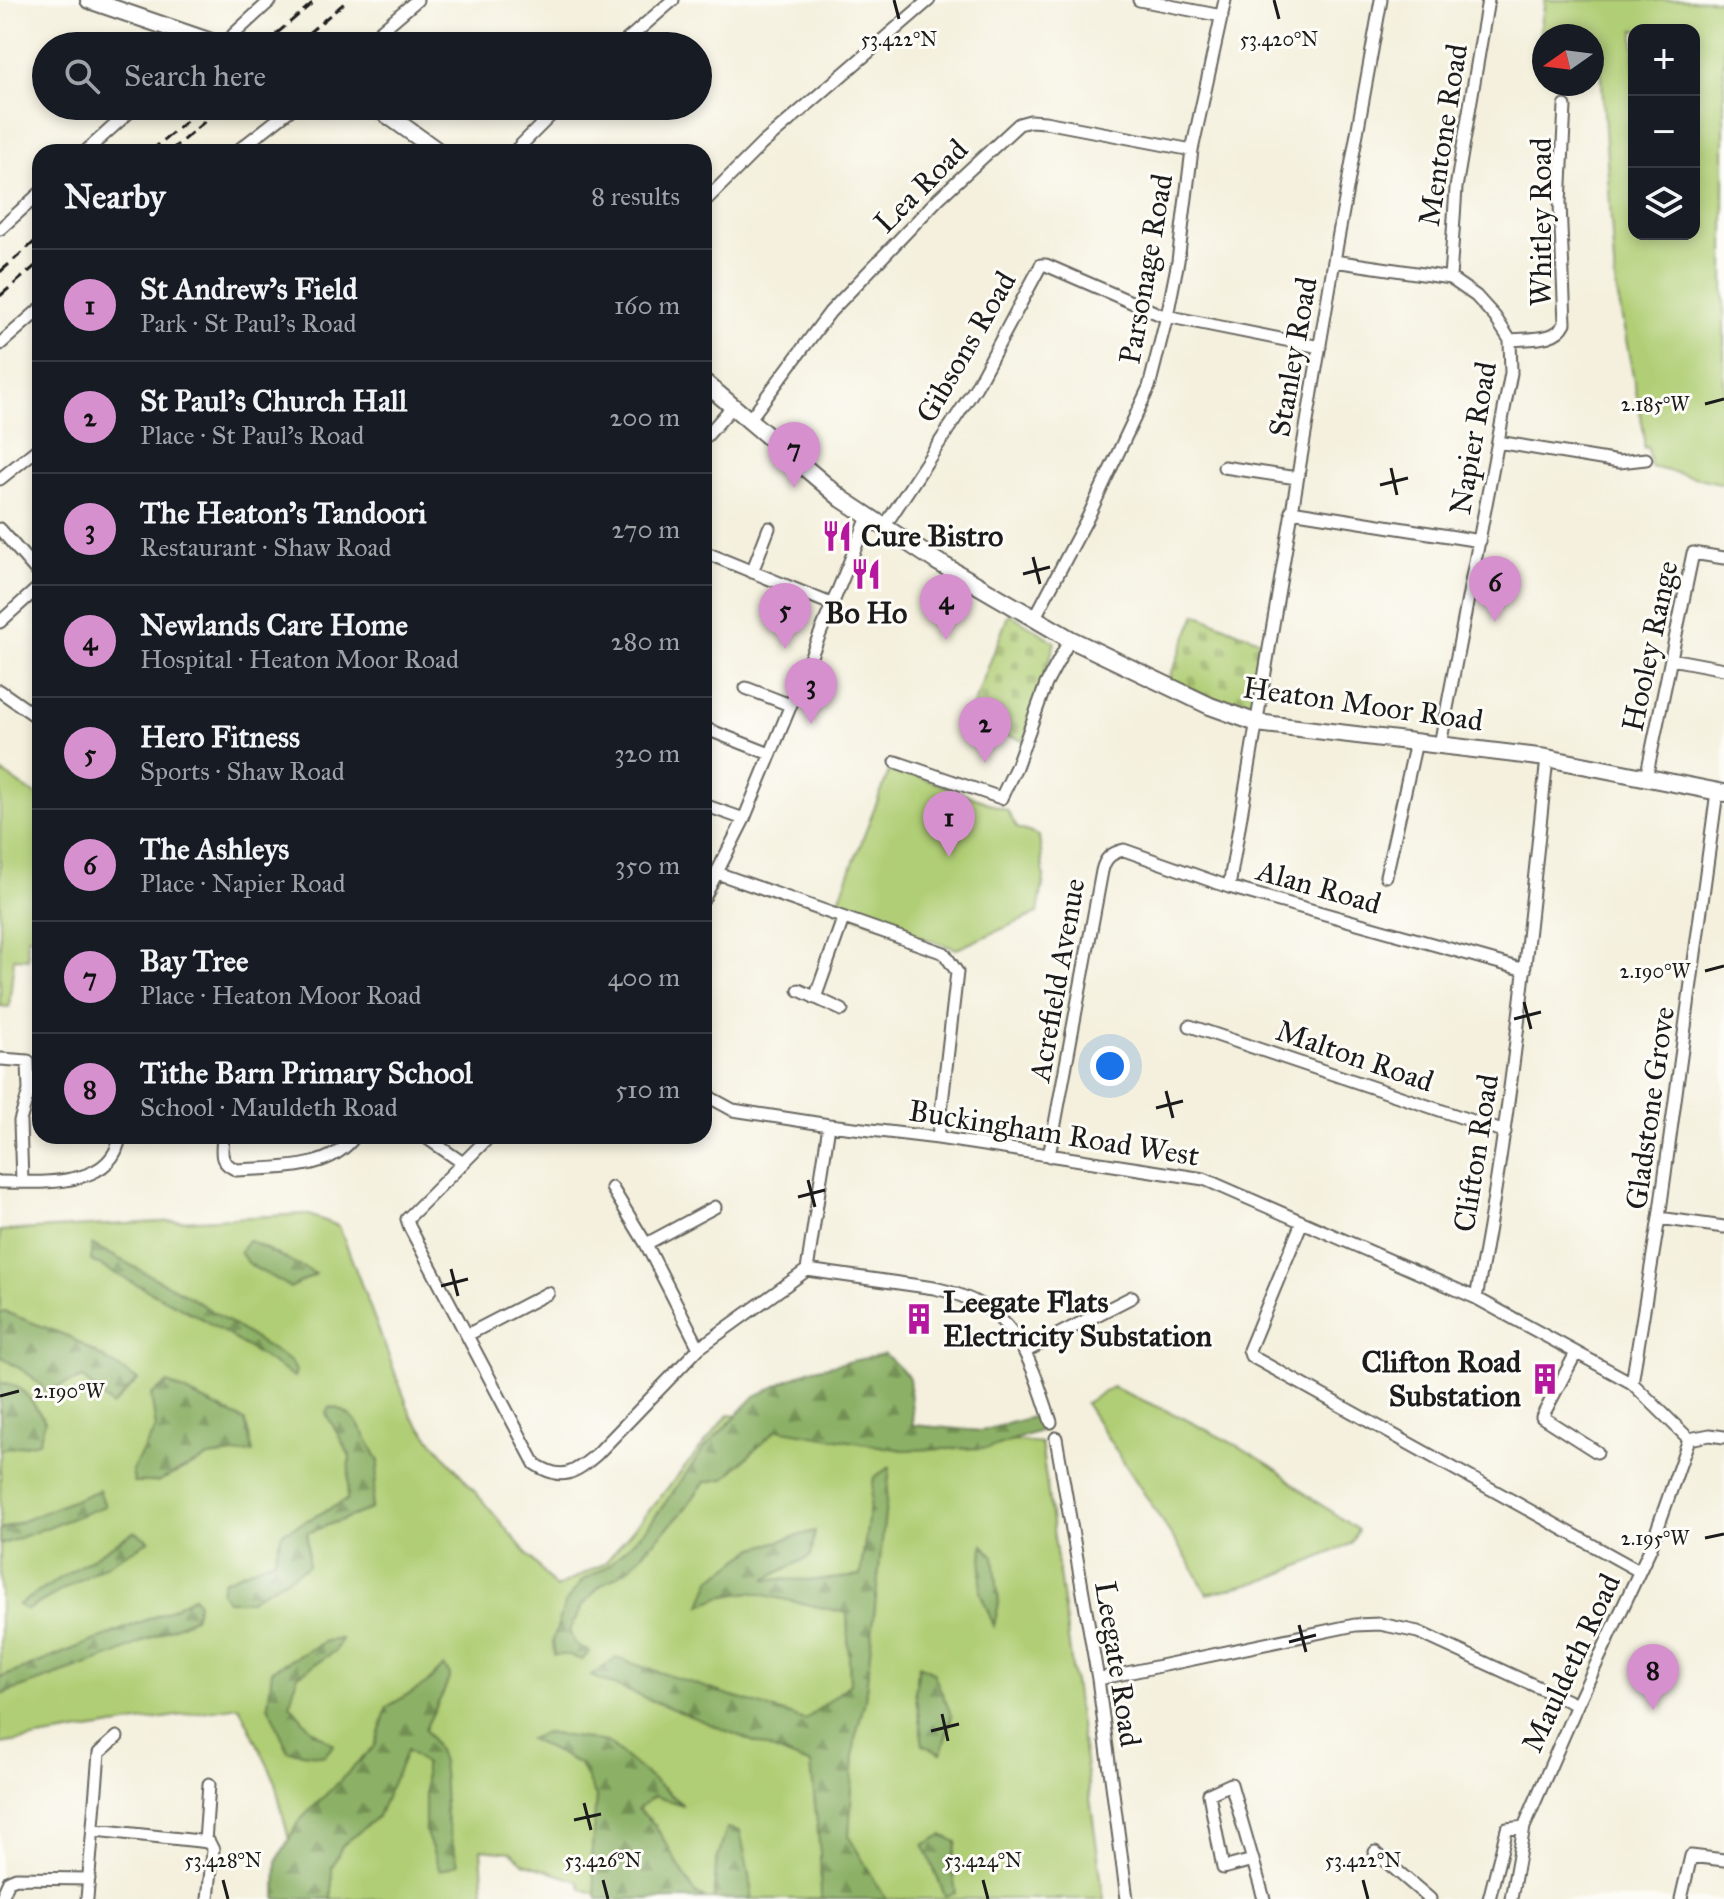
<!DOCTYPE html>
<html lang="en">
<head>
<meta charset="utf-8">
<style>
  :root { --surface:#171b24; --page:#242831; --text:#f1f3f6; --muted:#9ea1a6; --line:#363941; --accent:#d690ce }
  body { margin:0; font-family:"IM FELL Great Primer",serif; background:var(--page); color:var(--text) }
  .controls { position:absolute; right:24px; top:24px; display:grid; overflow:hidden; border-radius:16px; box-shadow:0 4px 12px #0003 }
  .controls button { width:72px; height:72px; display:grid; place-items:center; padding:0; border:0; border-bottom:2px solid var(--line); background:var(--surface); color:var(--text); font:40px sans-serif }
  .compass { position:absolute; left:1532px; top:24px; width:72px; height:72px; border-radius:50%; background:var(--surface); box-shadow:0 4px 12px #0003; rotate:256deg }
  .you { position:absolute; left:1110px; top:1066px; width:28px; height:28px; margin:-20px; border:6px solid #fff; border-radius:50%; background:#1a73e8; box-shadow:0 0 0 12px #1a73e833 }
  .badge { display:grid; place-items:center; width:52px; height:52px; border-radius:50%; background:var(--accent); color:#111; font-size:26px; font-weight:700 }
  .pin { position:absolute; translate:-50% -66px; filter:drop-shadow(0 2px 4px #0008) }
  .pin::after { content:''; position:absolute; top:42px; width:28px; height:24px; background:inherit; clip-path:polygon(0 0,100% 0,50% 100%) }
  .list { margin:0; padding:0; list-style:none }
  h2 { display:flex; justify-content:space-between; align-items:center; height:104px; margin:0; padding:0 32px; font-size:34px }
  h2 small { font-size:26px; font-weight:400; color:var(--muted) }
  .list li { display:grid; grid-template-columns:52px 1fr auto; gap:24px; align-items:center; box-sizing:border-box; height:112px; padding:0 32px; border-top:2px solid var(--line) }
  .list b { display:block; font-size:30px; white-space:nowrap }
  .list p { margin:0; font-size:26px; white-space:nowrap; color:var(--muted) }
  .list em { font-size:26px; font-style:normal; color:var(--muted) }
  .icon { flex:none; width:44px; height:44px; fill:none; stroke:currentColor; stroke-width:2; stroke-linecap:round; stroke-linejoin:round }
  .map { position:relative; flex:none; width:1724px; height:1899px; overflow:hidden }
  .search { position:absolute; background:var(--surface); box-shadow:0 4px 12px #0003; left:32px; top:32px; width:680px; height:88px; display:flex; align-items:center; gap:20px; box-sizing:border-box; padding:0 28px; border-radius:44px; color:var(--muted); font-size:30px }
  .panel { position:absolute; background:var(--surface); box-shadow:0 4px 12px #0003; left:32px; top:144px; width:680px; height:1000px; border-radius:24px }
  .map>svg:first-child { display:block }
</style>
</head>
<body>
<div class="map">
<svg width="1724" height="1899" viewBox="0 0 1724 1899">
  <defs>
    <pattern id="forest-firs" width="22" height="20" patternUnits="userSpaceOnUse" patternTransform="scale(2)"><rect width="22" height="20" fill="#8cb166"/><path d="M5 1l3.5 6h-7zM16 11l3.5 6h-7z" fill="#728f53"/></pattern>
    <pattern id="cemetery-stones" width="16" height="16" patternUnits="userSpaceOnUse" patternTransform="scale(2)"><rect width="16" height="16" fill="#b0ce75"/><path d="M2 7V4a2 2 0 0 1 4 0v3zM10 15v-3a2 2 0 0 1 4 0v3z" fill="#97b065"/></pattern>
  </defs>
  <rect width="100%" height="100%" fill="#fdfcf7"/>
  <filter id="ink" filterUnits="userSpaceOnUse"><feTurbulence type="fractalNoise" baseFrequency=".0125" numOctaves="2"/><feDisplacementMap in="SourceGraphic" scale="16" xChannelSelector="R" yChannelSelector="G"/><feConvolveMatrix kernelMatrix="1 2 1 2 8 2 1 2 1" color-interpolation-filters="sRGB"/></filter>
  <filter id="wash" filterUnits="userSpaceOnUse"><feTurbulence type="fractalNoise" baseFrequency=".006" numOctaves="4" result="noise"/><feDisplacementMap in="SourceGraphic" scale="32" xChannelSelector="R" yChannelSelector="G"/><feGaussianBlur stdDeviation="1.8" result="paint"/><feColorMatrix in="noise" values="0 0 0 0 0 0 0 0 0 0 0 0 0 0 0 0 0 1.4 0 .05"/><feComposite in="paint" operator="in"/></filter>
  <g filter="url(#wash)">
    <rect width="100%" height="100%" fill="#f4f0dd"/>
    <!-- green -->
    <path fill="#b0ce75" stroke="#667548" stroke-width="2" fill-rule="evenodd" d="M1545 0H1724V484L1651 467 1648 447 1644 448V433L1615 282 1601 68 1592 66V36H1544V57L1536 56ZM1634 30H1694V234H1634Z
      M891 766 1007 810 1017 828 1039 836 1044 878 1038 913 957 949 835 910Z
      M0 771 40 798 39 938 27 937 28 959 14 958 9 1007 0 1006Z
      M306 1214 339 1226 412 1417 556 1588 605 1563 729 1414 1041 1443 1104 1899H612L582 1889 578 1881 524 1863 511 1852 481 1849 484 1899H300V1885L274 1778 239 1706 0 1744V1231Z
      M1112 1387 1181 1417 1244 1449 1275 1468 1307 1495 1358 1530 1351 1544 1269 1579 1207 1594 1194 1570 1085 1403Z"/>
    <!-- forest -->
    <path fill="url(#forest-firs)" stroke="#546641" stroke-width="2" d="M248 1240 316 1274 290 1288C272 1273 252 1273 240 1252Z
      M91 1244 187 1295 291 1362 296 1371 294 1377 201 1318 91 1261Z
      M5 1312 70 1337 138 1380 112 1406 83 1378 45 1391C31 1371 16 1369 0 1355V1313Z
      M885 1354 909 1377 913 1425 981 1431 1036 1416 1043 1430 989 1448 903 1450 777 1429 724 1479 705 1482 680 1515 627 1570 600 1586 583 1605 569 1631 575 1644 590 1652 582 1660 568 1655H554L553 1640 565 1604 582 1581 608 1566 647 1528 704 1449 755 1396 809 1370Z
      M0 1383C23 1382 34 1405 45 1421L39 1442 0 1450Z
      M168 1383 245 1421 253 1452 209 1457 157 1482H134L132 1470 156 1428 151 1395Z
      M330 1407C356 1409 367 1440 379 1461L371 1509 307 1533 308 1566 248 1601H227L221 1592 223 1581 274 1559 282 1533 347 1500 350 1456 326 1413Z
      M890 1467 865 1700 855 1739 849 1837 886 1899H821L820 1853 811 1765 591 1676 616 1658 805 1720 850 1684 847 1613 750 1592 720 1597 701 1605 711 1579 755 1548 815 1531 811 1556 765 1579 820 1580 860 1576 874 1477Z
      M99 1490 105 1506 0 1545V1530Z
      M135 1531 149 1541 27 1610 18 1605Z
      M983 1545 994 1556 999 1603 994 1626 980 1592Z
      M193 1597 198 1602 194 1618 113 1655 0 1695V1678L166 1612Z
      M341 1639 335 1651 297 1676 290 1704 310 1728 334 1745 324 1756 288 1751 268 1705 272 1670 325 1641Z
      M919 1665 933 1672 952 1716 941 1753 923 1745 915 1691Z
      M444 1666 450 1675C444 1696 433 1710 425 1730 450 1759 441 1780 446 1814 448 1831 454 1847 458 1864L440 1871 425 1830V1764L407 1750 378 1816 342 1846 332 1867V1899H276L277 1861 298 1822 375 1746 387 1707 426 1684Z
      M545 1733 607 1742 683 1805 654 1796 638 1809 655 1825 695 1893 706 1899H597L591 1860 596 1797 580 1764 529 1739Z
      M727 1828 740 1831 752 1888 751 1899H714L716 1864Z
      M942 1835 957 1842 951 1863 956 1893 945 1896 924 1845Z"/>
    <!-- cemetery -->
    <path fill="url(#cemetery-stones)" stroke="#667548" stroke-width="2" d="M1009 613 1055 642 1025 741 966 724Z
      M1196 614 1266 643 1252 717 1169 679Z"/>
  </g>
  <g filter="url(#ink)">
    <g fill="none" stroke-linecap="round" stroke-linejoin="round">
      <defs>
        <path id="minor" d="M1139 0 1222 16
          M226 46 234 34 271 0
          M363 46 417 0
          M620 46 673 0
          M85 152 136 106
          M236 152 295 106
          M514 152 560 106
          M704 202 762 144 929 0
          M0 229 40 193
          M1334 261 1450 278 1476 296 1495 317 1510 340 1511 373 1440 745
          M1450 278 1456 188 1488 0
          M1510 340C1528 338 1556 342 1565 323L1560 203 1565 106
          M0 344 40 309
          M749 420 830 312 939 198 1019 124 1030 121 1045 122 1192 150
          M704 439 733 406
          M1498 442 1619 462 1646 459
          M1224 467 1297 478
          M0 479 40 447
          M1291 511 1480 541
          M884 527 976 387 1041 265H1046L1161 315 1320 347
          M0 529 40 575
          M704 552 831 604
          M752 572 769 528
          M1034 619 1088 517 1149 387 1167 316 1178 261 1192 150 1225 0
          M0 622 40 586
          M1671 659 1724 669
          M746 688 790 705
          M0 691 40 719
          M704 728 770 754
          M1547 758C1528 939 1511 1120 1476 1298L1632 1383 1689 1439
          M896 762 1001 798 1016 767 1046 684 1070 639
          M1646 778 1693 553 1724 558
          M704 805 744 819
          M717 873 944 953 957 972 938 1138
          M1386 876 1416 742
          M1229 887 1334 261 1381 0
          M704 898 744 819 868 517
          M799 990 842 1010
          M815 998 843 919
          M1190 1026 1505 1132
          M1 1059 28 1061 29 1091 20 1121 22 1182
          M704 1090 711 1098 733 1110 829 1125 938 1138 1204 1179 1476 1298
          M223 1136C222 1154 218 1162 237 1170 276 1167 329 1172 355 1136
          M424 1136 463 1163
          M490 1136 407 1219 410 1228 535 1464C562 1482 575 1473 597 1454L699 1348 807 1270 829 1125
          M1049 1156 1102 871C1105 858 1111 853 1124 850L1229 887 1525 970
          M0 1182C39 1182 113 1189 120 1136
          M612 1188 646 1244 699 1348
          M1659 1218 1724 1227
          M1302 1222 1249 1350 1251 1356 1639 1571
          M646 1244 715 1207
          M807 1270 934 1288C1015 1305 1028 1352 1051 1422
          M467 1335 548 1293
          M1026 1351 1132 1297
          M1576 1353 1542 1417 1597 1452
          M1632 1383 1659 1218 1717 792
          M1056 1438 1098 1679 1127 1899
          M1689 1439 1710 1435 1724 1437
          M1098 1679 1355 1625 1380 1624 1418 1632 1577 1705
          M95 1830 209 1842 213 1850 208 1899
          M205 1842 209 1784
          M1375 1852 1430 1899
          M1253 1860 1223 1868 1209 1794 1231 1784 1264 1899
          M1 1899 9 1881 16 1878 89 1879
          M87 1899 99 1753 117 1737
          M1489 1899 1507 1829 1524 1827
          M1511 1899 1524 1827 1577 1705 1651 1547 1689 1439
          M1681 1899 1691 1856 1724 1860"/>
        <path id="secondary" d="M89 0 223 46
          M375 106 439 152
          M704 382 842 499 936 561 1070 639 1210 706 1257 723 1547 758 1724 793"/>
      </defs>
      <!-- minor casing -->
      <use href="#minor" stroke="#686660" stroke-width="15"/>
      <!-- secondary casing -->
      <use href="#secondary" stroke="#686660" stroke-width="20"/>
      <!-- minor -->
      <use href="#minor" stroke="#fff" stroke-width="11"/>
      <!-- secondary -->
      <use href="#secondary" stroke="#fff" stroke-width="16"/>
      <!-- rail -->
      <path stroke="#1c1c1c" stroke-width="3" stroke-dasharray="12 6" stroke-linecap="butt" d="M262 46 316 0
        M293 46 348 0
        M150 152 204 106
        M169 152 223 106
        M0 272 40 237
        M0 296 40 262"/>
    </g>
  </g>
  <!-- ticks -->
  <path fill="none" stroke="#1c1c1c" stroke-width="3" d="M894 0 899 19M1274 0 1279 19M1705 404 1724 399M1391 468 1397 495M1380 485 1408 478M1033 557 1040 584M1023 574 1050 567M1705 971 1724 966M1524 1002 1531 1029M1514 1019 1541 1012M1166 1091 1173 1118M1156 1108 1183 1101M808 1180 815 1207M798 1197 825 1190M451 1269 458 1296M441 1286 468 1279M0 1396 19 1391M1705 1538 1724 1534M1299 1625 1306 1652M1289 1642 1316 1635M942 1714 948 1741M931 1731 959 1724M584 1803 591 1830M574 1820 601 1814M223 1880 228 1899M603 1880 608 1899M983 1880 988 1899M1363 1880 1368 1899"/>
  <!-- icons -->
  <defs>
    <symbol id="restaurant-bare" viewBox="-9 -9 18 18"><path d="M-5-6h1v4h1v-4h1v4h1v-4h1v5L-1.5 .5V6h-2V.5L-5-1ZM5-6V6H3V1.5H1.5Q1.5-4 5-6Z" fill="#b5179e" stroke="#fdfcf7" stroke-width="2.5" paint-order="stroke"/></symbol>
    <symbol id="building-bare" viewBox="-9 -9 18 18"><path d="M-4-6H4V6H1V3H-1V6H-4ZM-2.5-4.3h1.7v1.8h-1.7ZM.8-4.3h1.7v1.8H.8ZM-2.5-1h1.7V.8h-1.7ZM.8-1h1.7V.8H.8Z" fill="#b5179e" stroke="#fdfcf7" stroke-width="2.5" paint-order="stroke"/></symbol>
  </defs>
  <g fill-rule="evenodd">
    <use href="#restaurant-bare" x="815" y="514" width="44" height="44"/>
    <use href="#restaurant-bare" x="844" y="552" width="44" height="44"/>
    <use href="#building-bare" x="897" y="1297" width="44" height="44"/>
    <use href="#building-bare" x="1523" y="1357" width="44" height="44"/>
  </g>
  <g text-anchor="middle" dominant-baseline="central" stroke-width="6" stroke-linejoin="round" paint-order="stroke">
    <!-- street labels -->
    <g font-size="30" fill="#1c1c1c" stroke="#fdfcf7">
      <text transform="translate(1443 135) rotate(-81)">Mentone Road</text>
      <text transform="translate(921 186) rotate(-45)">Lea Road</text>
      <text transform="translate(1541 222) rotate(-90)">Whitley Road</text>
      <text transform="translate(1146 269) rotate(-80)">Parsonage Road</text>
      <text transform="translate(966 347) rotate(-60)">Gibsons Road</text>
      <text transform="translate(1293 357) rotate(-80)">Stanley Road</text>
      <text transform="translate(1473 438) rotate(-80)">Napier Road</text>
      <text transform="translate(1650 646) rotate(-78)">Hooley Range</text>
      <text transform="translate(1363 704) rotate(8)">Heaton Moor Road</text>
      <text transform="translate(1319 887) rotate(16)">Alan Road</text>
      <text transform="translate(1057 980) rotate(-80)">Acrefield Avenue</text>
      <text transform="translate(1355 1056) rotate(19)">Malton Road</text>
      <text transform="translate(1650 1108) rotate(-82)">Gladstone Grove</text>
      <text transform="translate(1054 1133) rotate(9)">Buckingham Road West</text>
      <text transform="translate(1476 1153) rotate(-81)">Clifton Road</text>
      <text transform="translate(1571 1663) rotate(-65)">Mauldeth Road</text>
      <text transform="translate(1118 1664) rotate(81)">Leegate Road</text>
    </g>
    <!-- poi labels -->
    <g font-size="30" font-weight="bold" fill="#1c1c1c" stroke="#fdfcf7" text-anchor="start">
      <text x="861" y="536">Cure Bistro</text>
      <text x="866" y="613" text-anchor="middle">Bo Ho</text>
      <text x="943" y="1302">Leegate Flats<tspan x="943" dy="34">Electricity Substation</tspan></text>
      <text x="1521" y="1362" text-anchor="end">Clifton Road<tspan x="1521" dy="34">Substation</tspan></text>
    </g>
  </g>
  <g font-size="20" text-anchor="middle" fill="#1c1c1c" stroke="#fdfcf7" stroke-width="6" stroke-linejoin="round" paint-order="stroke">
    <text x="1279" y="46">53.420°N</text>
    <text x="899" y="46">53.422°N</text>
    <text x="1655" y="411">2.185°W</text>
    <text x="1655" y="978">2.190°W</text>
    <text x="69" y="1398">2.190°W</text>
    <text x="1655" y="1545">2.195°W</text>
    <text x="223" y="1867">53.428°N</text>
    <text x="603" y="1867">53.426°N</text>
    <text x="983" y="1867">53.424°N</text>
    <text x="1363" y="1867">53.422°N</text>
  </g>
</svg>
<div class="controls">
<button>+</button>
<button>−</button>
<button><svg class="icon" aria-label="layers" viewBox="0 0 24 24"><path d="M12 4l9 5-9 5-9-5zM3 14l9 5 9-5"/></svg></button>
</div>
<svg class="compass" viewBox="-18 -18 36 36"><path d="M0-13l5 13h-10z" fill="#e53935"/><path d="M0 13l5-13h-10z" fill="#9ea1a6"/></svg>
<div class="you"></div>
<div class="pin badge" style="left:949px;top:857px">1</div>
<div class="pin badge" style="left:985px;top:763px">2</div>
<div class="pin badge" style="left:811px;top:724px">3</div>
<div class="pin badge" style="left:946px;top:640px">4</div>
<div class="pin badge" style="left:785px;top:649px">5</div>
<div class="pin badge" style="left:1495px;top:622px">6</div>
<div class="pin badge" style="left:794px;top:488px">7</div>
<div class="pin badge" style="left:1653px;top:1710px">8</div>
<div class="search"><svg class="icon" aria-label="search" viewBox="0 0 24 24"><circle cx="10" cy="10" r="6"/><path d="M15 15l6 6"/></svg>Search here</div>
<section class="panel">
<h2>Nearby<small>8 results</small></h2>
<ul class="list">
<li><span class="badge">1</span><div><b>St Andrew's Field</b><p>Park · St Paul's Road</p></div><em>160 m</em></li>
<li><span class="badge">2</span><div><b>St Paul's Church Hall</b><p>Place · St Paul's Road</p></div><em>200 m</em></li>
<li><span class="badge">3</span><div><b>The Heaton's Tandoori</b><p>Restaurant · Shaw Road</p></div><em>270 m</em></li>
<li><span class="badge">4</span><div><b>Newlands Care Home</b><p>Hospital · Heaton Moor Road</p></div><em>280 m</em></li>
<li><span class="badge">5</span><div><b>Hero Fitness</b><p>Sports · Shaw Road</p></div><em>320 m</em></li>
<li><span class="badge">6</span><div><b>The Ashleys</b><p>Place · Napier Road</p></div><em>350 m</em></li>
<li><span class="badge">7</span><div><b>Bay Tree</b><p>Place · Heaton Moor Road</p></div><em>400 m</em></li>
<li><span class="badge">8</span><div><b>Tithe Barn Primary School</b><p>School · Mauldeth Road</p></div><em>510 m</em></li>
</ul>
</section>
</div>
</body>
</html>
